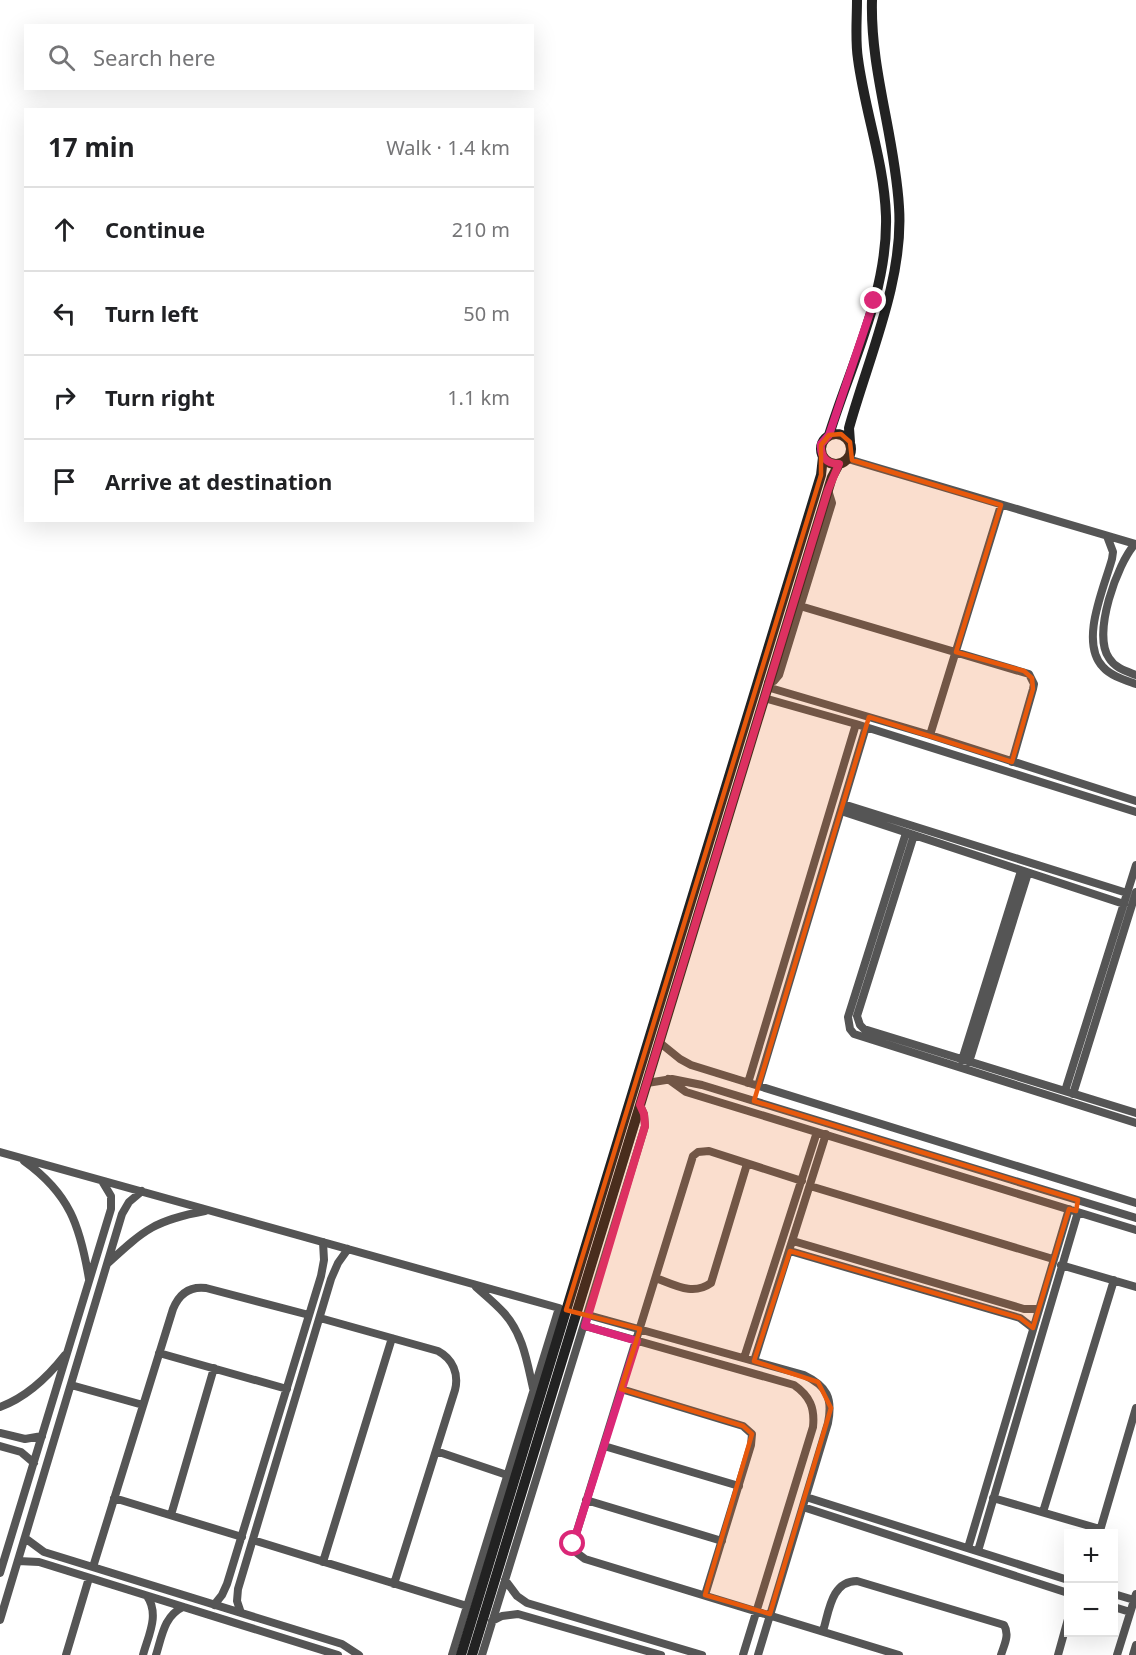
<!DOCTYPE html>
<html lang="en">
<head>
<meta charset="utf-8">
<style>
  :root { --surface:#fff; --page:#f6f6f6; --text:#202124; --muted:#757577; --line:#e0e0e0 }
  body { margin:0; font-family:"Noto Sans",sans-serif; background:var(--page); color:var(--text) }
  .controls { position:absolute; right:18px; bottom:18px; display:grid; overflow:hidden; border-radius:0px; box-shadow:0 6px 24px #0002 }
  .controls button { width:54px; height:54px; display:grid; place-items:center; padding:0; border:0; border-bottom:2px solid var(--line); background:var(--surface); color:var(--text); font:30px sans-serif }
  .stop { position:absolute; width:18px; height:18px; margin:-14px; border:4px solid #db2777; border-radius:50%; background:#fff }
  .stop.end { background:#db2777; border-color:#fff; box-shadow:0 2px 6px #0008 }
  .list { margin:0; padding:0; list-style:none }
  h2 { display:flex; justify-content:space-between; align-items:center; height:78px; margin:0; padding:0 24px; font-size:26px }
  h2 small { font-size:20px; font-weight:400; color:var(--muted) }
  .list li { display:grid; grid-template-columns:39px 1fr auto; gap:18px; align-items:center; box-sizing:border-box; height:84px; padding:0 24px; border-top:2px solid var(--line) }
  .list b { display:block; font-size:22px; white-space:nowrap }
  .list em { font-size:20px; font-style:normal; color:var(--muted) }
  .icon { flex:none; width:33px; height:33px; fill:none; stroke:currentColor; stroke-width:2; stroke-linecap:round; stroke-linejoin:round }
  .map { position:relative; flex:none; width:1136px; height:1655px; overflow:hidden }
  .search { position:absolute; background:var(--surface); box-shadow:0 6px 24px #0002; left:24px; top:24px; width:510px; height:66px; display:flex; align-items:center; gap:15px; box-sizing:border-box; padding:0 21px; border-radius:0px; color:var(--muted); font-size:22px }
  .panel { position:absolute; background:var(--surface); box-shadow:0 6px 24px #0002; left:24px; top:108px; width:510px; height:414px; border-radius:0px }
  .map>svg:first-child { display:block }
</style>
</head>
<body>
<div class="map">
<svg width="1136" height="1655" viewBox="0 0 1136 1655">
  <rect width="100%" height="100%" fill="#fff"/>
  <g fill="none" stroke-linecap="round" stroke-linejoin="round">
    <!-- street -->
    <path stroke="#555" stroke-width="8" d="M848 459 1135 544C1117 564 1092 634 1109 658 1115 668 1126 671 1136 675
      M1107 536 1113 552 1112 559C1104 588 1079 642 1103 667 1111 676 1125 680 1136 684
      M800 606 1029 674 1034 684 1033 689 1012 762
      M768 683 774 681 779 675 832 503 828 490
      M767 687 930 735 1136 801
      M764 698 856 724 1136 812
      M930 735 1001 505
      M843 804 1127 893
      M841 811 1124 904
      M906 833 848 1017 850 1029 854 1034 1136 1123
      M914 835 857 1016 860 1025 864 1029 1136 1113
      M659 1042 680 1059 691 1065 1136 1203
      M962 1060 1021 871
      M969 1062 1028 873
      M668 1079 686 1092 1136 1230
      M647 1083 672 1079 702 1085 1136 1218
      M748 1083 856 724
      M758 1086 866 727
      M1065 1091 1136 865
      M1073 1094 1136 892
      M0 1152 559 1308 452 1655
      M24 1161C70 1194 80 1226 89 1279
      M802 1181 709 1151 698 1152 693 1156 573 1544 577 1553 585 1559 899 1655
      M810 1186 1053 1259
      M793 1241 1024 1309H1039
      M790 1251 1020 1318 1033 1328
      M108 1263C145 1229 156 1220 205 1211
      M1061 1265 1136 1287
      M656 1278C675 1285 693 1296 711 1283L747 1164
      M476 1287C485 1295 496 1304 504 1313 523 1334 527 1362 533 1388
      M588 1315 804 1375C827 1386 833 1398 828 1423L758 1655
      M320 1318 438 1351C453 1359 459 1374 455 1390L394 1584
      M585 1326 794 1385C810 1396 815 1408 813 1427L743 1655
      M159 1353 287 1389
      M744 1358 817 1132
      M754 1361 826 1134
      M71 1385 143 1405
      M621 1389 743 1426 752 1434 751 1445 705 1595
      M0 1407C27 1397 47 1378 65 1355
      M0 1433 25 1439 42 1436
      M0 1446 21 1452 34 1463
      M604 1446 739 1486
      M436 1451 507 1475
      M806 1497 1068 1580
      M114 1498 242 1537
      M993 1498 1100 1529
      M586 1500 722 1541
      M803 1507 1068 1593
      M1043 1512 1114 1280
      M171 1515 214 1368
      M1099 1534 1136 1408
      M25 1538 44 1552 342 1644 359 1655
      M253 1540 467 1606
      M968 1548 1069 1209
      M978 1551 1078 1212
      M18 1561 39 1562 338 1655
      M323 1562 392 1338
      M93 1567 173 1309C179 1294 190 1286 206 1288L309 1315
      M0 1573 111 1209V1196L102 1181
      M505 1580 517 1596 527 1603 702 1655
      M1114 1594 1134 1600
      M214 1605 222 1595 227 1584 321 1276 324 1260 323 1242
      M1114 1607 1130 1612
      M241 1613 237 1601 238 1589 331 1279 338 1263 348 1249
      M0 1620 122 1214 129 1202 142 1191
      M492 1621 502 1616 518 1614 661 1655
      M823 1631C829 1612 831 1581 857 1581L1004 1625C1010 1635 1004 1645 1001 1655
      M66 1655 89 1578
      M143 1655C148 1636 160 1615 147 1596
      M156 1655C162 1636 164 1616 183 1607
      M482 1655 645 1126 644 1114 640 1105
      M1058 1655 1068 1619
      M1117 1655 1136 1594
      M1133 1655 1136 1645"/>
    <!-- secondary -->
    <path stroke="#222" stroke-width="10" d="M821 449a15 15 0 1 1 30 0a15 15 0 1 1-30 0Z
      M829 435C851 364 888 292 886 216 884 162 865 112 858 59 855 40 857 20 857 0
      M850 442 849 428C868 359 904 280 899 207 895 137 870 70 872 0
      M461 1655 821 475 823 457
      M472 1655 832 477 839 464"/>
  </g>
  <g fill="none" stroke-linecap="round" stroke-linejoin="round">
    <!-- route -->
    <path stroke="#db2777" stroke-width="8" d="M573 1544 637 1341 585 1326 645 1126 644 1114 640 1105 828 490 839 464C826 464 820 456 821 444L829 435 874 301"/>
  </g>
  <!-- marked area -->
  <path fill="#e8590c" fill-opacity="0.2" stroke="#e8590c" stroke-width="4.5" stroke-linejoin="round" d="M841 434 850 442 852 460 1001 505 956 652 1024 671 1032 678 1033 689 1012 762 869 717 754 1101 1078 1200 1076 1211 1069 1209 1033 1328 1020 1318 790 1251 754 1361 818 1382 831 1408 770 1614 705 1595 752 1434 743 1426 621 1389 640 1329 566 1310 821 475V445L829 435Z"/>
</svg>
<div class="controls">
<button>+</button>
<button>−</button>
</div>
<div class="stop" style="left:573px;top:1544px"></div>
<div class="stop end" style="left:874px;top:301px"></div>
<div class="search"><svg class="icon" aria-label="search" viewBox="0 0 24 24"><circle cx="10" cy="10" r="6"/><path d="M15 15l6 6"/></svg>Search here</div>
<section class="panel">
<h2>17 min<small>Walk · 1.4 km</small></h2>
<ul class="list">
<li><svg class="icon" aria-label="ahead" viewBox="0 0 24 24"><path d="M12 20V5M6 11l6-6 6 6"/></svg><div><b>Continue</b></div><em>210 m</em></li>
<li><svg class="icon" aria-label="left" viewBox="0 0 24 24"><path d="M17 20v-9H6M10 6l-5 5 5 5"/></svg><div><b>Turn left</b></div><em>50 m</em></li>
<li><svg class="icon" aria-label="right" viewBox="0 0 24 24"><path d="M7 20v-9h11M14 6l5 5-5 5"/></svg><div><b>Turn right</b></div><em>1.1 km</em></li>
<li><svg class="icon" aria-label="arrive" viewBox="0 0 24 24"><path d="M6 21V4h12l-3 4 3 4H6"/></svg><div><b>Arrive at destination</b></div></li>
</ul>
</section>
</div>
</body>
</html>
